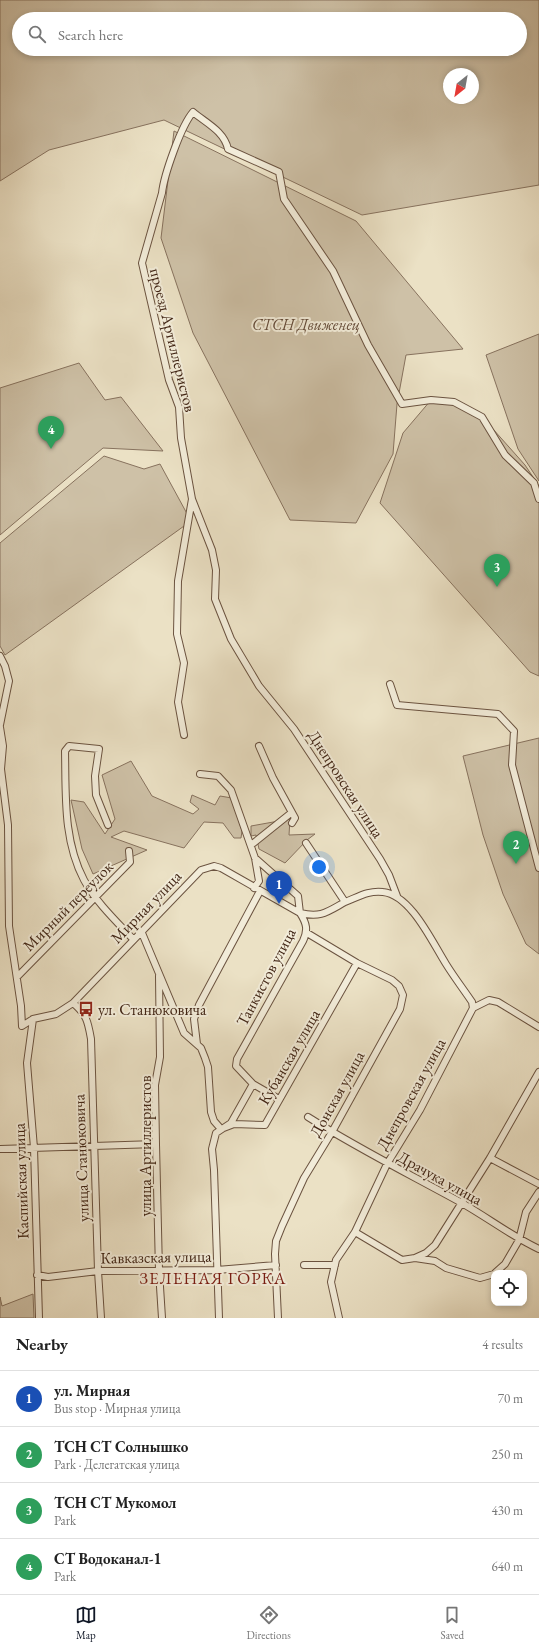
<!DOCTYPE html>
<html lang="en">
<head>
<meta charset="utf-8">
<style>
  :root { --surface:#fff; --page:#f6f6f6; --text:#222; --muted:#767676; --line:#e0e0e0; --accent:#111827 }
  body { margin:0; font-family:"EB Garamond",serif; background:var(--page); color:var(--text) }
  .controls { position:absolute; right:12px; bottom:12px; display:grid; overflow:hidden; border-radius:8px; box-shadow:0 2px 6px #0003 }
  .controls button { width:36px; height:36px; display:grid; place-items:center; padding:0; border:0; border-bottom:1px solid var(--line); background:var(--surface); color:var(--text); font:20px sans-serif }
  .compass { position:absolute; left:443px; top:68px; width:36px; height:36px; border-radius:50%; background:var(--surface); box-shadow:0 2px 6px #0003; rotate:211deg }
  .you { position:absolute; left:319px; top:867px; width:14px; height:14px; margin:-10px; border:3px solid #fff; border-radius:50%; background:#1a73e8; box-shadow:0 0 0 6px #1a73e833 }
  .badge { display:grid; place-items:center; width:26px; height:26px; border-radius:50%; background:var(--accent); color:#fff; font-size:13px; font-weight:700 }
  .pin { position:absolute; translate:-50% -33px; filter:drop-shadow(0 1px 2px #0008) }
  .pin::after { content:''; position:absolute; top:21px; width:14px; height:12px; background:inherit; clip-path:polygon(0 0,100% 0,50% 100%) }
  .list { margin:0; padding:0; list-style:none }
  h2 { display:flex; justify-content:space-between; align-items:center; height:52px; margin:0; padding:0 16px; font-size:17px }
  h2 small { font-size:13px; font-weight:400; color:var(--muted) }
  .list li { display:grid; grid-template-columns:26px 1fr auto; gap:12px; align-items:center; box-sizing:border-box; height:56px; padding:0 16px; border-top:1px solid var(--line) }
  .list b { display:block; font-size:15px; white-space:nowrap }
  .list p { margin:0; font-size:13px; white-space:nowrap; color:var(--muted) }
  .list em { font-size:13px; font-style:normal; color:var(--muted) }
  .icon { flex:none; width:22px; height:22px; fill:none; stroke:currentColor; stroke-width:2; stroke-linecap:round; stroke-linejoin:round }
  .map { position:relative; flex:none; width:539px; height:1318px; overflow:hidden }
  .search { position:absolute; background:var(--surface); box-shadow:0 2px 6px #0003; left:12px; right:12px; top:12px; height:44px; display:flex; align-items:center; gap:10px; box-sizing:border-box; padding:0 14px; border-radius:22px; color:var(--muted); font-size:15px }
  .sheet { height:276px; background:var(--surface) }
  nav { display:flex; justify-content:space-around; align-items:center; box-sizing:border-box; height:56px; border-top:1px solid var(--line); background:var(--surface); font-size:11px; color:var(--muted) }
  nav a { display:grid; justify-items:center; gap:2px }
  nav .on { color:var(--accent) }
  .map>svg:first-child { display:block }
</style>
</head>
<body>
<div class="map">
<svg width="539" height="1318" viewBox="0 0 539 1318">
  <rect width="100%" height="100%" fill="#ebe1c5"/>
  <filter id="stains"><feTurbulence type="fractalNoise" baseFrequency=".005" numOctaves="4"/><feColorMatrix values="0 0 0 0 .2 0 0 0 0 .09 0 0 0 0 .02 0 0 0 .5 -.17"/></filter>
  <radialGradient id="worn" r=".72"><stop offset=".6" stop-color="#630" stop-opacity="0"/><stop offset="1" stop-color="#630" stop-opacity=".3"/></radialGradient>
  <!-- green -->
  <path fill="#cec1a7" stroke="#87725e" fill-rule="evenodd" d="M0 0H539V185L362 215 164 120 49 150 0 181ZM19 19H520V49H19ZM449 74H473V98H449Z
    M174 131 356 221 463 349 406 355 397 404 393 454 356 523 290 520 193 333 161 238Z
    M539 334V481L518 449 486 355Z
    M79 363 105 400 121 397 163 451 103 448 0 535V388Z
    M431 400 476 410 525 465 539 486V676L530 672 380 503 403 433Z
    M104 456 144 469 160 464 191 521 5 655 0 646V543Z
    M539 738V954L526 944 503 894 483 835 463 756Z
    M131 761 152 796 193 814 199 809 190 802 192 795 215 805 220 796 232 798 242 831 241 838H234L223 823 204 822 184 848 124 831 111 837 147 850 93 874 82 849 71 800 84 802 105 834 115 819 102 775Z
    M290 819 289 835 315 834 307 840 285 863 259 849 256 835 251 836V826Z
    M33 1294 34 1318H0V1297L2 1306Z"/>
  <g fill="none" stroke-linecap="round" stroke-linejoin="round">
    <defs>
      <path id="minor" d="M0 656 5 666 9 681 0 725
        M390 684 397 705 498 714 514 731 512 765 539 868
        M0 727 3 746 1 769 8 825 9 926 21 1006 22 1026 33 1019 56 1014 73 1003 201 870 214 866 221 868 300 913
        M184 735 178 702 184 663 177 634 178 581 192 499
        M259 746 273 778 295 818 292 823
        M200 774 218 776 231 790 255 858 259 881 254 888
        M108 825 96 795 95 776 99 749 69 746 65 751C66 795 63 840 84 880 96 902 116 921 133 939
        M251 845 291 813
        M255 858 298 896 300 913
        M397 896 389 875 380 859 294 729 259 686 231 639 215 599 216 570 212 550 192 499 181 438 179 407 169 380 142 263 162 193C164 175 181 126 193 112 206 123 224 131 228 149L279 172 284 199 333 271 368 345 402 404 431 400 454 402 482 417 505 455 534 483 539 499
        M142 933 184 1033 201 1048 205 1058 208 1067 211 1112 214 1121 221 1129 234 1124 265 1125 357 963
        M159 976 160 1057 155 1085 156 1144 159 1271 162 1318
        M17 977 130 862 129 851
        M73 1003C87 1015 88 1022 91 1039L98 1271 101 1318
        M473 1008 489 1000 498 1002 539 1027
        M33 1019 27 1063 34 1148 39 1318
        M197 1044 194 1019 199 1005 260 891
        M253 1084 279 1099
        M308 1117C357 1148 409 1174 460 1202 487 1217 511 1236 539 1249
        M0 1149 156 1144
        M490 1158 539 1184
        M355 1232 402 1260 415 1258 426 1253 435 1245 490 1158 539 1072
        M415 1258 435 1261 446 1268 480 1278 494 1274
        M304 1265H335
        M495 1273 505 1264 519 1240 526 1212 539 1192
        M37 1275 48 1277 98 1271 217 1270 276 1265
        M219 1318 214 1170 212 1149 216 1133 231 1123 253 1084 236 1066 237 1059 303 941C308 930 307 924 300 913 321 918 327 912 345 902L306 843
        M278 1318 275 1254 276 1241 282 1226 304 1178 332 1132 400 1009 403 995 399 986 392 980 357 963 307 933
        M339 1318 331 1282 336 1260 355 1232 387 1164 420 1110 473 1008 472 1002C464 990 454 977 446 964 432 942 411 895 383 892 369 890 358 897 345 902"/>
    </defs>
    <!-- minor casing -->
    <use href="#minor" stroke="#6b5340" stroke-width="8"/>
    <!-- minor -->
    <use href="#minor" stroke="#f2ecd9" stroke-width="6"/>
  </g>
  <!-- icons -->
  <defs>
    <symbol id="bus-bare" viewBox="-9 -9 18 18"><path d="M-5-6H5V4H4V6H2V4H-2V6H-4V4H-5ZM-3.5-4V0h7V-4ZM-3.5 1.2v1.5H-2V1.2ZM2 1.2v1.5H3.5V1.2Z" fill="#8f2418" stroke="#f2ecd9" stroke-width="2.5" paint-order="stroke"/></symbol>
  </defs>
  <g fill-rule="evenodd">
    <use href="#bus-bare" x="75" y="998" width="22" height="22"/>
  </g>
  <g text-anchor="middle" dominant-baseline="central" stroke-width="4" stroke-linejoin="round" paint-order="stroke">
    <!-- park labels -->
    <g font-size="16" font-style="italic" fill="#644b39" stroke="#f2ecd9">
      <text x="306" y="324">СТСН Движенец</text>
    </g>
    <!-- street labels -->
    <g font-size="16" fill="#402414" stroke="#f2ecd9">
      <text transform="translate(173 340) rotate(76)">проезд Артиллеристов</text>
      <text transform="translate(346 784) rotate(57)">Днепровская улица</text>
      <text transform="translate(68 906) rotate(-45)">Мирный переулок</text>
      <text transform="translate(146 907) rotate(-46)">Мирная улица</text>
      <text transform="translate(266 977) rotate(-62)">Танкистов улица</text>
      <text transform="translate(289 1057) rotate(-60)">Кубанская улица</text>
      <text transform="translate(337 1094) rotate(-61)">Донская улица</text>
      <text transform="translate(411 1094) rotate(-61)">Днепровская улица</text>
      <text transform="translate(145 1146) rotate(-90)">улица Артиллеристов</text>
      <text transform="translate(81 1158) rotate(-92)">улица Станюковича</text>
      <text transform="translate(440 1178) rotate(29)">Драчука улица</text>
      <text transform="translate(21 1181) rotate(-92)">Каспийская улица</text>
      <text transform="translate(156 1257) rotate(-1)">Кавказская улица</text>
    </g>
    <!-- poi labels -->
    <g font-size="16" fill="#402414" stroke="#f2ecd9" text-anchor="start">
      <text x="98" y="1009">ул. Станюковича</text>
    </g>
    <!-- neighbourhood labels -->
    <g font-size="17" letter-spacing="1" fill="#7a1f14" stroke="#f2ecd9">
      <text x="213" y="1278">ЗЕЛЕНАЯ ГОРКА</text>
    </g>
  </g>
  <rect width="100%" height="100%" filter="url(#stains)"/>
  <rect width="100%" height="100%" fill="url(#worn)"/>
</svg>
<div class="controls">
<button><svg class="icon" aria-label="locate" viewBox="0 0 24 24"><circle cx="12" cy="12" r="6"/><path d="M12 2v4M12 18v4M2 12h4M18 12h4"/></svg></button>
</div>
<svg class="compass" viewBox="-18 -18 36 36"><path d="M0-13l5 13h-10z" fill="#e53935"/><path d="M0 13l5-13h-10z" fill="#767676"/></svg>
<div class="you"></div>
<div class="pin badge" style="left:279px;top:904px;background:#1a4fb4">1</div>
<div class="pin badge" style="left:516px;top:864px;background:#2e9e5b">2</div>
<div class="pin badge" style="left:497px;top:587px;background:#2e9e5b">3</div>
<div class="pin badge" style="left:51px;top:449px;background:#2e9e5b">4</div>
<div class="search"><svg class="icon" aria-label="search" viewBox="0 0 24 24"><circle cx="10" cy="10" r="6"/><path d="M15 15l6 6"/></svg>Search here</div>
</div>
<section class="sheet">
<h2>Nearby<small>4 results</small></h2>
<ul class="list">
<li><span class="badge" style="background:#1a4fb4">1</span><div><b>ул. Мирная</b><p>Bus stop · Мирная улица</p></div><em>70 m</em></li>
<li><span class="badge" style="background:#2e9e5b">2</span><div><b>ТСН СТ Солнышко</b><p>Park · Делегатская улица</p></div><em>250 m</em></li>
<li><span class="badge" style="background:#2e9e5b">3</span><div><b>ТСН СТ Мукомол</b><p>Park</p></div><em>430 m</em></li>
<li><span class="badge" style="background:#2e9e5b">4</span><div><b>СТ Водоканал-1</b><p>Park</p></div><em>640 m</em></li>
</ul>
</section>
<nav>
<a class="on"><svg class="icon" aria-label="map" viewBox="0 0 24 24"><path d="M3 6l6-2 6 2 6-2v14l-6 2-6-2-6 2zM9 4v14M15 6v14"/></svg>Map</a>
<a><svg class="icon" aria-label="directions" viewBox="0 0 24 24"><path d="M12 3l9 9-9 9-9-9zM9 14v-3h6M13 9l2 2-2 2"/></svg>Directions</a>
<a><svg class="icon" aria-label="saved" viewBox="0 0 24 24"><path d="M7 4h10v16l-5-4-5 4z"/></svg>Saved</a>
</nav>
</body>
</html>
